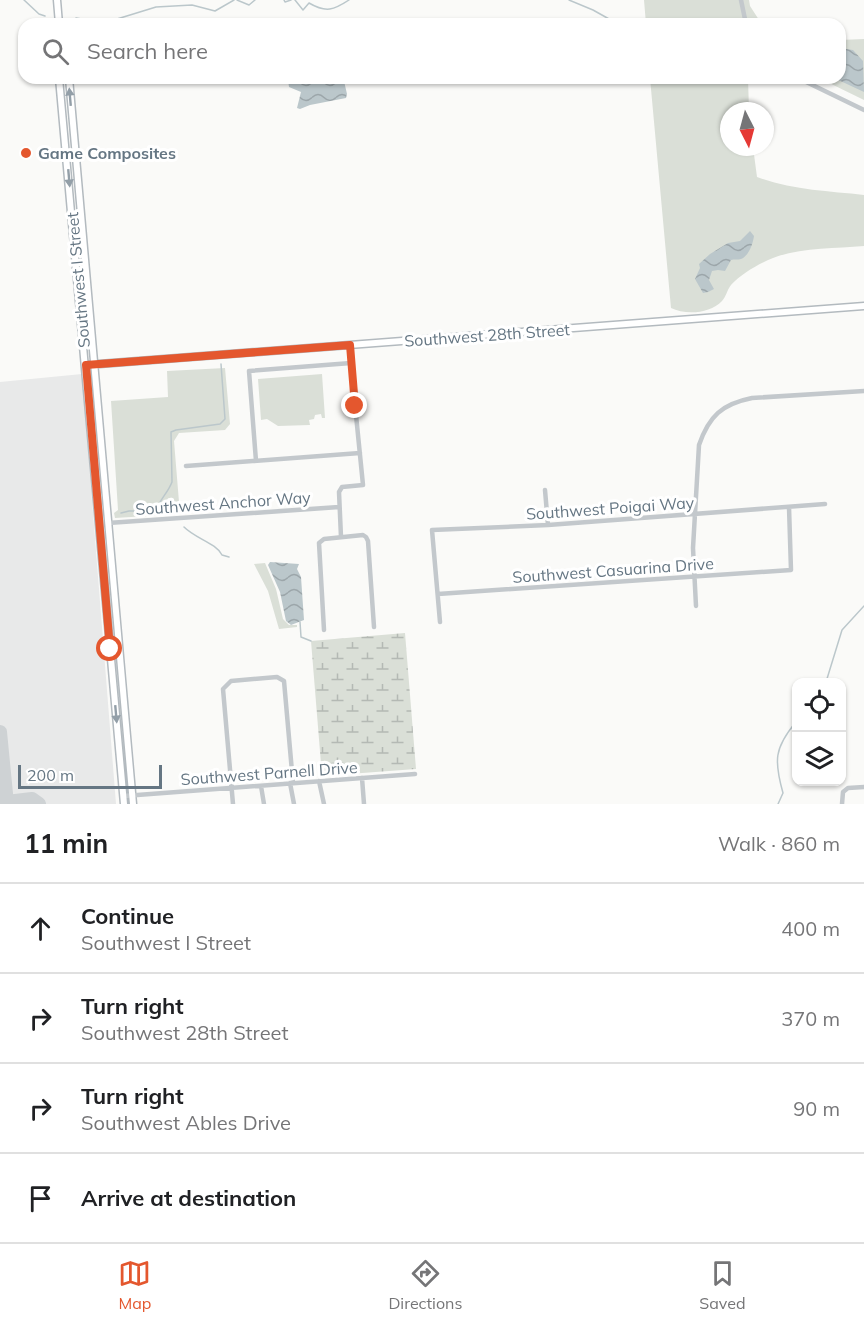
<!DOCTYPE html>
<html lang="en">
<head>
<meta charset="utf-8">
<style>
  :root { --surface:#fff; --page:#f6f6f6; --text:#202124; --muted:#757577; --line:#e0e0e0; --accent:#e4572e }
  body { margin:0; font-family:Mulish,sans-serif; background:var(--page); color:var(--text) }
  .controls { position:absolute; right:18px; bottom:18px; display:grid; overflow:hidden; border-radius:12px; box-shadow:0 2px 4px #0004 }
  .controls button { width:54px; height:54px; display:grid; place-items:center; padding:0; border:0; border-bottom:2px solid var(--line); background:var(--surface); color:var(--text); font:30px sans-serif }
  .compass { position:absolute; left:720px; top:102px; width:54px; height:54px; border-radius:50%; background:var(--surface); box-shadow:0 2px 4px #0004; rotate:174deg }
  .scale { position:absolute; left:18px; bottom:15px; width:144px; box-sizing:border-box; padding-left:6px; border:3px solid #657683; border-top:0; font-size:16px; line-height:21px; white-space:nowrap; color:#657683; -webkit-text-stroke:4px #fff; paint-order:stroke }
  .stop { position:absolute; width:18px; height:18px; margin:-14px; border:4px solid #e4572e; border-radius:50%; background:#fff }
  .stop.end { background:#e4572e; border-color:#fff; box-shadow:0 2px 6px #0008 }
  .list { margin:0; padding:0; list-style:none }
  h2 { display:flex; justify-content:space-between; align-items:center; height:78px; margin:0; padding:0 24px; font-size:26px }
  h2 small { font-size:20px; font-weight:400; color:var(--muted) }
  .list li { display:grid; grid-template-columns:39px 1fr auto; gap:18px; align-items:center; box-sizing:border-box; height:90px; padding:0 24px; border-top:2px solid var(--line) }
  .list b { display:block; font-size:22px; white-space:nowrap }
  .list p { margin:0; font-size:20px; white-space:nowrap; color:var(--muted) }
  .list em { font-size:20px; font-style:normal; color:var(--muted) }
  .icon { flex:none; width:33px; height:33px; fill:none; stroke:currentColor; stroke-width:2; stroke-linecap:round; stroke-linejoin:round }
  .map { position:relative; flex:none; width:864px; height:804px; overflow:hidden }
  .search { position:absolute; background:var(--surface); box-shadow:0 2px 4px #0004; left:18px; right:18px; top:18px; height:66px; display:flex; align-items:center; gap:15px; box-sizing:border-box; padding:0 21px; border-radius:18px; color:var(--muted); font-size:22px }
  .sheet { height:438px; background:var(--surface) }
  nav { display:flex; justify-content:space-around; align-items:center; box-sizing:border-box; height:84px; border-top:2px solid var(--line); background:var(--surface); font-size:16px; color:var(--muted) }
  nav a { display:grid; justify-items:center; gap:3px }
  nav .on { color:var(--accent) }
  .map>svg:first-child { display:block }
</style>
</head>
<body>
<div class="map">
<svg width="864" height="804" viewBox="0 0 864 804">
  <defs>
    <pattern id="wetland-marsh" width="20" height="14" patternUnits="userSpaceOnUse" patternTransform="scale(1.5)"><rect width="20" height="14" fill="#dadfd7"/><path d="M1 5h8M5 5V1M11 12h8M15 12V8" fill="none" stroke="#b4b9b4"/></pattern>
    <pattern id="water-waves" width="16" height="10" patternUnits="userSpaceOnUse" patternTransform="scale(1.5)"><rect width="16" height="10" fill="#bbc7cb"/><path d="M0 5q4-4 8 0t8 0" fill="none" stroke="#9ca6aa"/></pattern>
  </defs>
  <rect width="100%" height="100%" fill="#fafaf8"/>
  <!-- built -->
  <path fill="#e8e9e9" d="M82 374 116 804H0V382Z"/>
  <!-- green -->
  <path fill="#dadfd7" d="M644 0H749L750 6 761 23 793 21 794 24H646Z
    M864 39V100L819 78H840V40Z
    M650 78H748L749 111H729V147H753L757 177C791 190 828 191 864 195V246C834 249 801 247 773 258 758 264 741 274 731 285 727 290 726 297 722 301 710 314 685 315 671 308Z
    M225 368 230 424 225 430 179 433 174 441 180 514 115 518 114 513 118 510 111 401 168 397 167 371Z
    M322 374 325 418H322L321 414 315 415 314 419 309 420 310 425 278 426 267 419 261 420 258 379Z
    M265 563 276 589 283 619 289 625H297V627L279 629 268 591 254 564Z"/>
  <!-- wetland -->
  <path fill="url(#wetland-marsh)" d="M405 633 416 769 322 776 311 641Z"/>
  <!-- water -->
  <path fill="url(#water-waves)" d="M840 48 853 50 863 61 864 92 834 78H840Z
    M290 78H340L344 81 347 94 346 98 310 105 300 109 297 108 301 92 289 87 288 80Z
    M750 231 754 236C753 243 749 256 741 259 738 260 734 259 731 260L725 271 718 270 712 271 709 280 714 289 708 292 703 293 695 279 700 268 699 264 710 254 728 243 740 241Z
    M270 562 299 564 297 569 301 577 304 620 291 625 286 621 280 592 268 565Z"/>
  <g fill="none" stroke-linecap="round" stroke-linejoin="round">
    <!-- stream -->
    <path stroke="#bbc7cb" stroke-width="1.5" d="M24 0 39 14 45 16
      M237 0 249 5 255 0
      M284 0 285 2 291 0
      M295 0 303 10 309 3C326 13 334 10 349 0
      M569 0 593 10 618 24
      M76 18 104 23 156 7 192 5 215 11 234 0
      M121 513 129 511H156C159 500 168 493 172 482L171 432 176 430 220 424 225 419 221 364
      M184 527C196 539 216 543 222 555L229 557
      M300 622 301 637 311 641
      M826 682 842 630 864 606
      M778 804 783 793C774 761 774 748 796 722"/>
    <!-- taxiway -->
    <path stroke="#ced2d4" stroke-width="14" d="M0 732 7 804
      M7 802 32 799 39 804"/>
    <defs>
      <path id="secondary" d="M57 0 59 24
        M59 78 124 804
        M69 78 133 804
        M86 365 864 306"/>
    </defs>
    <!-- secondary casing -->
    <use href="#secondary" stroke="#b3babf" stroke-width="9"/>
    <!-- street -->
    <path stroke="#c3c8cc" stroke-width="4.5" d="M741 0 746 24
      M798 78 864 110
      M256 461 249 371 351 363
      M186 466 360 453
      M545 490 548 525
      M108 523 339 507
      M341 537 339 492 342 487 363 485 349 345
      M438 594 791 570 789 507
      M696 606 693 548 699 445C709 416 722 404 752 398L864 391
      M440 622 432 530 548 525 825 504
      M324 630 319 543 324 539 363 535 366 537 368 541 374 627
      M362 778 364 804
      M319 781 324 804
      M290 783 294 804
      M261 786 264 804
      M124 796 415 774
      M233 804 223 689 231 681 277 677 284 681 293 783
      M842 804 843 792 848 788 864 787"/>
    <!-- secondary -->
    <use href="#secondary" stroke="#fff" stroke-width="6"/>
  </g>
  <!-- one-way arrows -->
  <defs><path id="oneway-solid" d="M-6-.8H1V-3.2L6.5 0L1 3.2V.8H-6Z" transform="scale(1.5)"/></defs>
  <g fill="#939fa8">
    <use href="#oneway-solid" transform="translate(70 97) rotate(-95)"/>
    <use href="#oneway-solid" transform="translate(69 178) rotate(85)"/>
    <use href="#oneway-solid" transform="translate(116 714) rotate(85)"/>
  </g>
  <g fill="none" stroke-linecap="round" stroke-linejoin="round">
    <!-- route -->
    <path stroke="#e4572e" stroke-width="8" d="M110 649 86 365 350 345 355 406"/>
  </g>
  <!-- markers -->
  <circle fill="#e4572e" stroke="#fff" stroke-width="2" cx="26" cy="153" r="6"/>
  <g text-anchor="middle" dominant-baseline="central" stroke-width="6" stroke-linejoin="round" paint-order="stroke">
    <!-- poi labels -->
    <g font-size="16" font-weight="bold" fill="#657683" stroke="#fff" text-anchor="start">
      <text x="38" y="153">Game Composites</text>
    </g>
    <!-- street labels -->
    <g font-size="16" fill="#657683" stroke="#fff">
      <text transform="translate(78 280) rotate(-95)">Southwest I Street</text>
      <text transform="translate(487 335) rotate(-4)">Southwest 28th Street</text>
      <text transform="translate(223 503) rotate(-4)">Southwest Anchor Way</text>
      <text transform="translate(610 508) rotate(-4)">Southwest Poigai Way</text>
      <text transform="translate(613 570) rotate(-4)">Southwest Casuarina Drive</text>
      <text transform="translate(269 773) rotate(-4)">Southwest Parnell Drive</text>
    </g>
  </g>
</svg>
<div class="controls">
<button><svg class="icon" aria-label="locate" viewBox="0 0 24 24"><circle cx="12" cy="12" r="6"/><path d="M12 2v4M12 18v4M2 12h4M18 12h4"/></svg></button>
<button><svg class="icon" aria-label="layers" viewBox="0 0 24 24"><path d="M12 4l9 5-9 5-9-5zM3 14l9 5 9-5"/></svg></button>
</div>
<svg class="compass" viewBox="-18 -18 36 36"><path d="M0-13l5 13h-10z" fill="#e53935"/><path d="M0 13l5-13h-10z" fill="#757577"/></svg>
<div class="scale">200 m</div>
<div class="stop" style="left:110px;top:649px"></div>
<div class="stop end" style="left:355px;top:406px"></div>
<div class="search"><svg class="icon" aria-label="search" viewBox="0 0 24 24"><circle cx="10" cy="10" r="6"/><path d="M15 15l6 6"/></svg>Search here</div>
</div>
<section class="sheet">
<h2>11 min<small>Walk · 860 m</small></h2>
<ul class="list">
<li><svg class="icon" aria-label="ahead" viewBox="0 0 24 24"><path d="M12 20V5M6 11l6-6 6 6"/></svg><div><b>Continue</b><p>Southwest I Street</p></div><em>400 m</em></li>
<li><svg class="icon" aria-label="right" viewBox="0 0 24 24"><path d="M7 20v-9h11M14 6l5 5-5 5"/></svg><div><b>Turn right</b><p>Southwest 28th Street</p></div><em>370 m</em></li>
<li><svg class="icon" aria-label="right" viewBox="0 0 24 24"><path d="M7 20v-9h11M14 6l5 5-5 5"/></svg><div><b>Turn right</b><p>Southwest Ables Drive</p></div><em>90 m</em></li>
<li><svg class="icon" aria-label="arrive" viewBox="0 0 24 24"><path d="M6 21V4h12l-3 4 3 4H6"/></svg><div><b>Arrive at destination</b></div></li>
</ul>
</section>
<nav>
<a class="on"><svg class="icon" aria-label="map" viewBox="0 0 24 24"><path d="M3 6l6-2 6 2 6-2v14l-6 2-6-2-6 2zM9 4v14M15 6v14"/></svg>Map</a>
<a><svg class="icon" aria-label="directions" viewBox="0 0 24 24"><path d="M12 3l9 9-9 9-9-9zM9 14v-3h6M13 9l2 2-2 2"/></svg>Directions</a>
<a><svg class="icon" aria-label="saved" viewBox="0 0 24 24"><path d="M7 4h10v16l-5-4-5 4z"/></svg>Saved</a>
</nav>
</body>
</html>
